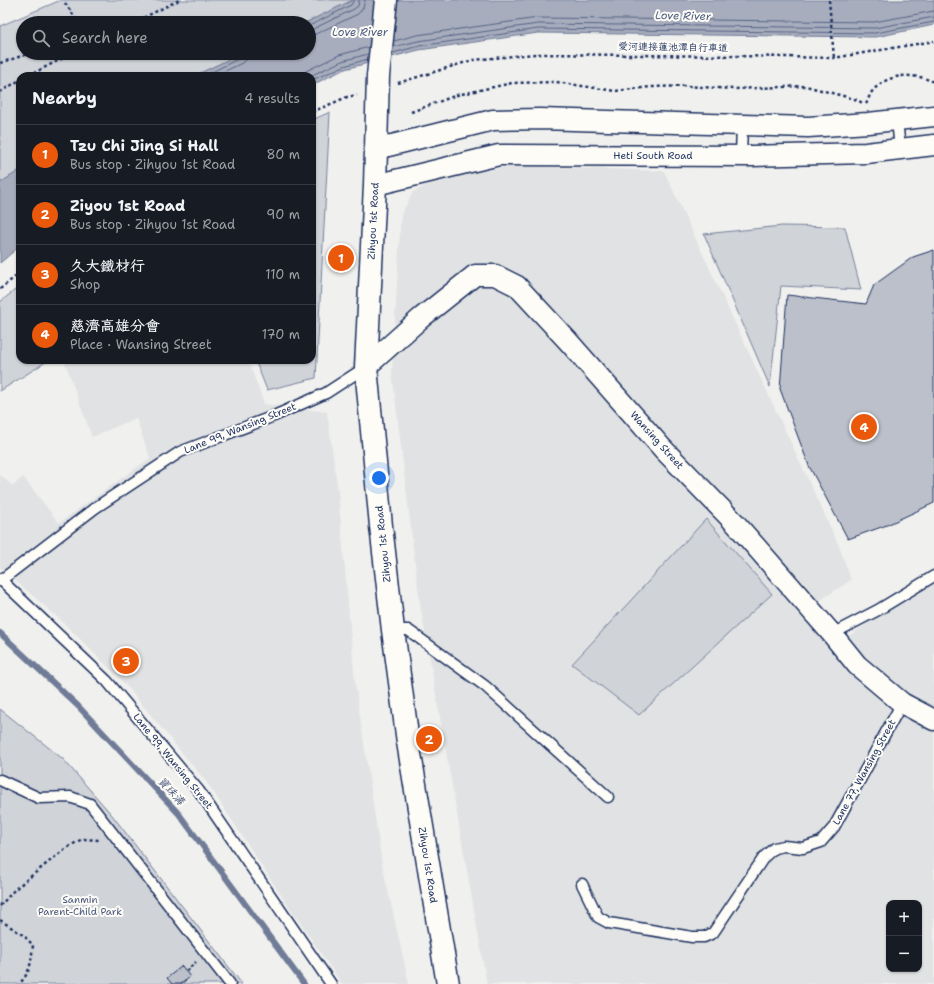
<!DOCTYPE html>
<html lang="en">
<head>
<meta charset="utf-8">
<style>
  :root { --surface:#171b24; --page:#242831; --text:#f1f3f6; --muted:#9ea1a6; --line:#363941; --accent:#ea580c }
  body { margin:0; font-family:"Shantell Sans","LXGW WenKai TC",sans-serif; background:var(--page); color:var(--text) }
  .controls { position:absolute; right:12px; bottom:12px; display:grid; overflow:hidden; border-radius:8px; box-shadow:0 1px 3px #0004 }
  .controls button { width:36px; height:36px; display:grid; place-items:center; padding:0; border:0; border-bottom:1px solid var(--line); background:var(--surface); color:var(--text); font:20px sans-serif }
  .you { position:absolute; left:379px; top:478px; width:14px; height:14px; margin:-10px; border:3px solid #fff; border-radius:50%; background:#1a73e8; box-shadow:0 0 0 6px #1a73e833 }
  .badge { display:grid; place-items:center; width:26px; height:26px; border-radius:50%; background:var(--accent); color:#fff; font-size:13px; font-weight:700 }
  .pin { position:absolute; translate:-50% -50%; border:2px solid #fff; box-shadow:0 1px 4px #0006 }
  .list { margin:0; padding:0; list-style:none }
  h2 { display:flex; justify-content:space-between; align-items:center; height:52px; margin:0; padding:0 16px; font-size:17px }
  h2 small { font-size:13px; font-weight:400; color:var(--muted) }
  .list li { display:grid; grid-template-columns:26px 1fr auto; gap:12px; align-items:center; box-sizing:border-box; height:60px; padding:0 16px; border-top:1px solid var(--line) }
  .list b { display:block; font-size:15px; white-space:nowrap }
  .list p { margin:0; font-size:13px; white-space:nowrap; color:var(--muted) }
  .list em { font-size:13px; font-style:normal; color:var(--muted) }
  .icon { flex:none; width:22px; height:22px; fill:none; stroke:currentColor; stroke-width:2; stroke-linecap:round; stroke-linejoin:round }
  .map { position:relative; flex:none; width:934px; height:984px; overflow:hidden }
  .search { position:absolute; background:var(--surface); box-shadow:0 1px 3px #0004; left:16px; top:16px; width:300px; height:44px; display:flex; align-items:center; gap:10px; box-sizing:border-box; padding:0 14px; border-radius:22px; color:var(--muted); font-size:15px }
  .panel { position:absolute; background:var(--surface); box-shadow:0 1px 3px #0004; left:16px; top:72px; width:300px; height:292px; border-radius:12px }
  .map>svg:first-child { display:block }
</style>
</head>
<body>
<div class="map">
<svg width="934" height="984" viewBox="0 0 934 984">
  <rect width="100%" height="100%" fill="#f0f0ee"/>
  <filter id="ink" filterUnits="userSpaceOnUse"><feTurbulence type="fractalNoise" baseFrequency=".025" numOctaves="2"/><feDisplacementMap in="SourceGraphic" scale="8" xChannelSelector="R" yChannelSelector="G"/><feConvolveMatrix kernelMatrix="1 2 1 2 8 2 1 2 1" color-interpolation-filters="sRGB"/></filter>
  <g filter="url(#ink)">
    <!-- built -->
    <path fill="#e0e2e3" fill-rule="evenodd" d="M513 166 664 171 839 546 851 580 819 601 849 636 934 577V984H487L420 604 392 372 401 215 413 192 443 177ZM889 903H919V969H889Z
      M64 360H248L264 404 327 412 338 492 355 683 382 864 409 984H342L285 901 208 784 124 683 64 623 0 567V475L13 486 23 477 59 523 150 458 136 418 92 437Z"/>
    <!-- green -->
    <path fill="#d0d3d8" stroke="#76819b" d="M61 0H353L305 23H23V53H242L194 76H20V170L0 183V26Z
      M330 112 316 378 267 390 255 360H312V120Z
      M782 226 845 227 861 290 781 286 770 387 704 234Z
      M20 286V360H49L0 391V302Z
      M706 519 772 594 639 715 572 664Z
      M0 709 63 759 112 815 242 984H0Z"/>
    <!-- water -->
    <path fill="#a7adbd" stroke="#6f7b97" d="M353 0H934V25L876 37 538 33 419 50 345 69 312 85V76H194L242 53H309V23H305Z
      M20 170V246L0 263V183Z"/>
    <g fill="none" stroke-linecap="round" stroke-linejoin="round">
      <!-- shore -->
      <path stroke="#536184" stroke-width="1" d="M309 26 351 5 354 0
        M309 31 354 9 358 6 359 0
        M309 37 358 14 363 8 365 0
        M394 41 417 35 538 18 874 22 934 11
        M393 47 418 41 538 24 875 28 934 17
        M393 53 419 46 538 29 875 33 934 22
        M204 76 240 58 243 53
        M215 76 244 62 247 59 248 53
        M300 76 306 71 339 55 369 47
        M310 76 342 61 368 54
        M312 80 344 66 368 59"/>
      <!-- stream -->
      <path stroke="#6f7b97" stroke-width="6" d="M0 633 78 706 179 814 304 984"/>
    </g>
    <!-- building -->
    <path fill="#bbc0ca" stroke="#1b2f5e" d="M934 250V503L887 525 848 539 809 466 780 389 787 295 866 304 874 285 913 257Z
      M182 966 190 977 181 984H172L167 978Z"/>
    <g fill="none" stroke-linecap="round" stroke-linejoin="round">
      <defs>
        <path id="lane" d="M897 120 900 149
          M741 156 742 125
          M0 579 107 681 199 791 331 984
          M0 581 95 508 180 452 274 416 326 393 366 367
          M393 630H408L485 686 608 797
          M832 634 878 610 934 576
          M0 780 39 798 70 797 90 804 230 984
          M582 884 598 917 609 923 692 937H704L713 933 764 857 774 848 784 846 803 848 821 842 834 827 902 703"/>
        <path id="street" d="M376 149 493 120 540 119 808 127 868 123 934 116
          M375 185 499 155 752 156 866 153 934 145
          M366 367 421 318 475 275H495L517 286 568 341 663 449 736 524 832 634 857 665 902 703 934 720"/>
        <path id="secondary" d="M386 0 378 76 375 185 366 367 381 526 393 630 408 742 448 984"/>
      </defs>
      <!-- lane casing -->
      <use href="#lane" stroke="#1b2f5e" stroke-width="13"/>
      <!-- street casing -->
      <use href="#street" stroke="#1b2f5e" stroke-width="23"/>
      <!-- secondary casing -->
      <use href="#secondary" stroke="#1b2f5e" stroke-width="25"/>
      <!-- path -->
      <path stroke="#1b2f5e" stroke-width="2.5" stroke-dasharray="3 3" stroke-linecap="butt" d="M829 0 834 58
        M65 3 79 23
        M133 23 179 0
        M50 53 63 58
        M0 63 31 53
        M28 76 73 53
        M398 83 473 60 535 54 738 56 834 58 934 41
        M0 92 20 80
        M866 104C868 101 869 96 871 93 886 73 913 72 934 82
        M312 112 347 97 357 95
        M411 112 457 95 512 83 556 82 615 91 651 87 686 86 733 89 806 86 858 100 862 103
        M0 289 20 273
        M0 906 15 889 65 849 82 839 99 840
        M0 920 23 935 33 945C31 962 31 972 19 984
        M186 971 196 962"/>
      <!-- lane -->
      <use href="#lane" stroke="#fdfcf7" stroke-width="10"/>
      <!-- street -->
      <use href="#street" stroke="#fdfcf7" stroke-width="20"/>
      <!-- secondary -->
      <use href="#secondary" stroke="#fdfcf7" stroke-width="22"/>
    </g>
  </g>
  <g text-anchor="middle" dominant-baseline="central" stroke-width="4" stroke-linejoin="round" paint-order="stroke">
    <!-- street labels -->
    <g font-size="10" fill="#1b2f5e" stroke="#fdfcf7">
      <text transform="translate(673 47) rotate(1)">愛河連接蓮池潭自行車道</text>
      <text x="653" y="155">Heti South Road</text>
      <text transform="translate(373 221) rotate(-87)">Zihyou 1st Road</text>
      <text transform="translate(240 428) rotate(-22)">Lane 99, Wansing Street</text>
      <text transform="translate(657 440) rotate(48)">Wansing Street</text>
      <text transform="translate(383 544) rotate(-96)">Zihyou 1st Road</text>
      <text transform="translate(173 761) rotate(51)">Lane 99, Wansing Street</text>
      <text transform="translate(864 772) rotate(-61)">Lane 77, Wansing Street</text>
      <text transform="translate(428 865) rotate(81)">Zihyou 1st Road</text>
    </g>
    <!-- park labels -->
    <g font-size="10" fill="#48587c" stroke="#fdfcf7">
      <text x="80" y="899">Sanmin<tspan x="80" dy="12">Parent-Child Park</tspan></text>
    </g>
    <!-- water labels -->
    <g font-size="11" font-style="italic" fill="#4c5b7f" stroke="#fdfcf7">
      <text transform="translate(683 16) rotate(1)">Love River</text>
      <text x="360" y="32">Love River</text>
      <text transform="translate(171 791) rotate(47)">寶珠溝</text>
    </g>
  </g>
</svg>
<div class="controls">
<button>+</button>
<button>−</button>
</div>
<div class="you"></div>
<div class="pin badge" style="left:341px;top:258px">1</div>
<div class="pin badge" style="left:429px;top:739px">2</div>
<div class="pin badge" style="left:126px;top:661px">3</div>
<div class="pin badge" style="left:864px;top:427px">4</div>
<div class="search"><svg class="icon" aria-label="search" viewBox="0 0 24 24"><circle cx="10" cy="10" r="6"/><path d="M15 15l6 6"/></svg>Search here</div>
<section class="panel">
<h2>Nearby<small>4 results</small></h2>
<ul class="list">
<li><span class="badge">1</span><div><b>Tzu Chi Jing Si Hall</b><p>Bus stop · Zihyou 1st Road</p></div><em>80 m</em></li>
<li><span class="badge">2</span><div><b>Ziyou 1st Road</b><p>Bus stop · Zihyou 1st Road</p></div><em>90 m</em></li>
<li><span class="badge">3</span><div><b>久大鐵材行</b><p>Shop</p></div><em>110 m</em></li>
<li><span class="badge">4</span><div><b>慈濟高雄分會</b><p>Place · Wansing Street</p></div><em>170 m</em></li>
</ul>
</section>
</div>
</body>
</html>
